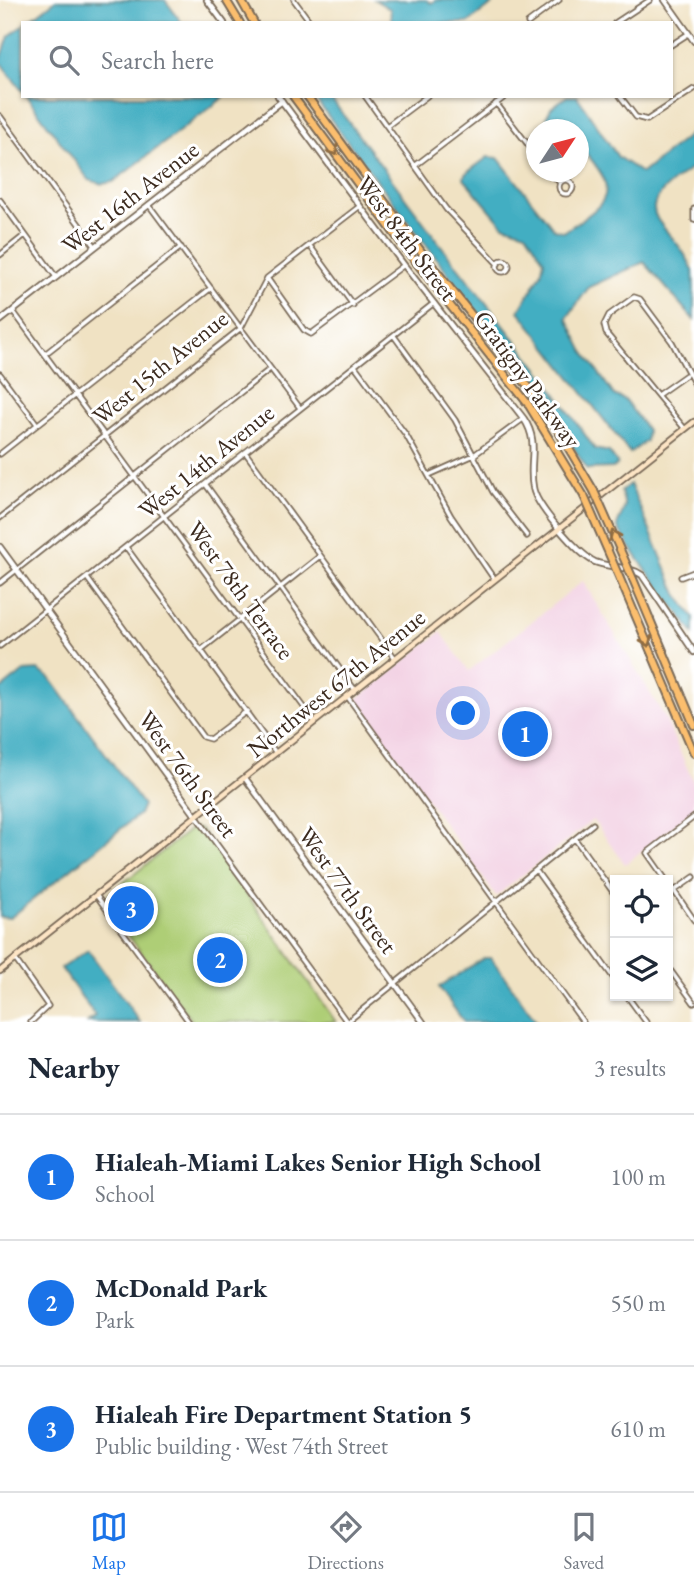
<!DOCTYPE html>
<html lang="en">
<head>
<meta charset="utf-8">
<style>
  :root { --surface:#fff; --page:#f6f6f7; --text:#1f2937; --muted:#747a83; --line:#e0e1e3; --accent:#1a73e8 }
  body { margin:0; font-family:"EB Garamond",serif; background:var(--page); color:var(--text) }
  .controls { position:absolute; right:21px; bottom:21px; display:grid; overflow:hidden; border-radius:0px; box-shadow:0 2px 5px #0004 }
  .controls button { width:63px; height:63px; display:grid; place-items:center; padding:0; border:0; border-bottom:2px solid var(--line); background:var(--surface); color:var(--text); font:35px sans-serif }
  .compass { position:absolute; left:526px; top:119px; width:63px; height:63px; border-radius:50%; background:var(--surface); box-shadow:0 2px 5px #0004; rotate:54deg }
  .you { position:absolute; left:464px; top:714px; width:24px; height:24px; margin:-18px; border:5px solid #fff; border-radius:50%; background:#1a73e8; box-shadow:0 0 0 10px #1a73e833 }
  .badge { display:grid; place-items:center; width:46px; height:46px; border-radius:50%; background:var(--accent); color:#fff; font-size:23px; font-weight:700 }
  .pin { position:absolute; translate:-50% -50%; border:4px solid #fff; box-shadow:0 2px 7px #0006 }
  .list { margin:0; padding:0; list-style:none }
  h2 { display:flex; justify-content:space-between; align-items:center; height:91px; margin:0; padding:0 28px; font-size:30px }
  h2 small { font-size:23px; font-weight:400; color:var(--muted) }
  .list li { display:grid; grid-template-columns:46px 1fr auto; gap:21px; align-items:center; box-sizing:border-box; height:126px; padding:0 28px; border-top:2px solid var(--line) }
  .list b { display:block; font-size:26px; white-space:nowrap }
  .list p { margin:0; font-size:23px; white-space:nowrap; color:var(--muted) }
  .list em { font-size:23px; font-style:normal; color:var(--muted) }
  .icon { flex:none; width:38px; height:38px; fill:none; stroke:currentColor; stroke-width:2; stroke-linecap:round; stroke-linejoin:round }
  .map { position:relative; flex:none; width:694px; height:1022px; overflow:hidden }
  .search { position:absolute; background:var(--surface); box-shadow:0 2px 5px #0004; left:21px; right:21px; top:21px; height:77px; display:flex; align-items:center; gap:18px; box-sizing:border-box; padding:0 24px; border-radius:0px; color:var(--muted); font-size:26px }
  .sheet { height:469px; background:var(--surface) }
  nav { display:flex; justify-content:space-around; align-items:center; box-sizing:border-box; height:98px; border-top:2px solid var(--line); background:var(--surface); font-size:19px; color:var(--muted) }
  nav a { display:grid; justify-items:center; gap:4px }
  nav .on { color:var(--accent) }
  .map>svg:first-child { display:block }
</style>
</head>
<body>
<div class="map">
<svg width="694" height="1022" viewBox="0 0 694 1022">
  <rect width="100%" height="100%" fill="#fff"/>
  <filter id="ink" filterUnits="userSpaceOnUse"><feTurbulence type="fractalNoise" baseFrequency=".0143" numOctaves="2"/><feDisplacementMap in="SourceGraphic" scale="14" xChannelSelector="R" yChannelSelector="G"/><feConvolveMatrix kernelMatrix="1 2 1 2 8 2 1 2 1" color-interpolation-filters="sRGB"/></filter>
  <filter id="wash" filterUnits="userSpaceOnUse"><feTurbulence type="fractalNoise" baseFrequency=".00686" numOctaves="4" result="noise"/><feDisplacementMap in="SourceGraphic" scale="28" xChannelSelector="R" yChannelSelector="G"/><feGaussianBlur stdDeviation="1.57" result="paint"/><feColorMatrix in="noise" values="0 0 0 0 0 0 0 0 0 0 0 0 0 0 0 0 0 1.4 0 .05"/><feComposite in="paint" operator="in"/></filter>
  <g filter="url(#wash)">
    <rect width="100%" height="100%" fill="#f0e2c3"/>
    <!-- built -->
    <path fill="#f2cfe2" d="M583 581 664 716 694 783V810L625 864 593 820 496 896 356 700 441 632 469 671Z"/>
    <!-- green -->
    <path fill="#aece76" stroke="#747c4a" stroke-width="2" d="M193 827 201 829 336 1022H193L102 900Z"/>
    <!-- water -->
    <path fill="#43aec2" stroke="#3f6c70" stroke-width="2" d="M56 0H165L182 23H26Z
      M375 0H426L431 3 436 0H498L468 23H392L390 9Z
      M23 25V92L0 62 9 36Z
      M26 96H224V97L113 182 102 184 89 180Z
      M313 96H329L446 252 544 376 595 449 609 452 618 464 613 468 587 469 531 383Z
      M567 96H577L618 157 642 173 694 131V167C617 216 671 218 693 270 694 283 694 306 694 320L644 262 589 287 567 318 583 350 614 395 625 400 647 430 646 441 630 453 519 311 541 274 544 260 526 232 503 225 464 179 465 174 488 157 498 158 554 229 564 232C589 213 621 201 598 169 592 160 588 154 579 149L578 130 556 129 546 118 551 108Z
      M630 484 677 594 694 617V634C668 597 639 565 617 526L625 506 621 491Z
      M38 670 50 678 143 805 139 814 10 918 0 917V690L24 671Z
      M88 950 140 1022H88L95 1016 61 968Z
      M484 958H491L537 1022H464L439 987Z"/>
  </g>
  <g filter="url(#ink)">
    <g fill="none" stroke-linecap="round" stroke-linejoin="round">
      <defs>
        <path id="minor" d="M294 0 311 23
          M528 23 559 0
          M615 23 650 0
          M671 45 688 34
          M365 96 446 209 498 264
          M620 96 636 117 647 120 694 89
          M496 103 536 155
          M0 116 95 246
          M387 126 427 96
          M416 165 506 96
          M550 172 560 183
          M559 187a7 7 0 1 1 14 0a7 7 0 1 1-14 0Z
          M0 200 56 277
          M149 205 300 408
          M694 209V220
          M310 246 353 305
          M0 255 25 235
          M497 266a6 6 0 1 1 12 0a6 6 0 1 1-12 0Z
          M267 278 304 330 311 334 404 265
          M13 311 315 722
          M394 336 455 420 493 492 527 536
          M45 354 181 247
          M355 366 406 435 451 516 494 579
          M0 374 37 424
          M659 394 686 375
          M685 429 606 333 604 325 609 315 634 297 640 299 672 342 694 383
          M245 452 395 658
          M0 454 211 288
          M429 475 474 455 523 419
          M206 485 355 690
          M0 518 241 328 267 278 360 206
          M126 547 276 753
          M681 577 694 572
          M87 578 203 737 210 739 247 711
          M0 583 270 369
          M0 646 434 303
          M201 650 320 556
          M347 696 583 1022
          M196 816 347 1022
          M575 839 615 895
          M537 872 615 980
          M666 880 647 853 694 817
          M668 882 694 920
          M674 891 694 877
          M96 895 189 1022
          M15 959 48 1006 31 1022
          M668 967 694 1003
          M627 996 646 1022
          M347 1022 593 824"/>
        <path id="tertiary" d="M207 0 224 23
          M665 0 694 41
          M278 96 404 265 524 419C540 443 528 462 533 487 535 505 579 555 595 562 610 568 629 566 642 575L694 652
          M0 321 282 101
          M0 547 196 816
          M245 778 423 1022"/>
        <path id="secondary" d="M0 971 694 422"/>
        <path id="motorway" d="M226 0 240 23
          M241 0 254 23
          M293 96 408 252 528 404 584 496
          M307 96 423 254 543 405 594 491
          M620 579 694 753
          M633 579 694 725"/>
      </defs>
      <!-- minor casing -->
      <use href="#minor" stroke="#7a6a58" stroke-width="7"/>
      <!-- tertiary casing -->
      <use href="#tertiary" stroke="#7a6a58" stroke-width="8"/>
      <!-- secondary casing -->
      <use href="#secondary" stroke="#7a6a58" stroke-width="8"/>
      <!-- motorway casing -->
      <use href="#motorway" stroke="#7a6a58" stroke-width="10"/>
      <!-- minor -->
      <use href="#minor" stroke="#fff" stroke-width="3.5"/>
      <!-- tertiary -->
      <use href="#tertiary" stroke="#fff" stroke-width="4.5"/>
      <!-- secondary -->
      <use href="#secondary" stroke="#fde5c5" stroke-width="4.5"/>
      <!-- motorway -->
      <use href="#motorway" stroke="#fbbe6e" stroke-width="6"/>
      <defs>
        <path id="motorway-bridge" d="M594 491 633 579
          M584 496 620 579"/>
      </defs>
      <!-- motorway-bridge casing -->
      <use href="#motorway-bridge" stroke="#7a6a58" stroke-width="10" stroke-linecap="butt"/>
      <!-- motorway-bridge -->
      <use href="#motorway-bridge" stroke="#fbbe6e" stroke-width="6"/>
    </g>
    <!-- one-way arrows -->
    <defs><path id="oneway-chevron" d="M-2-3.5L2.5 0L-2 3.5" fill="none" stroke-width="1.6" stroke-linecap="round" stroke-linejoin="round" transform="scale(1.75)"/></defs>
    <g stroke="#916d42">
      <use href="#oneway-chevron" transform="translate(334 151) rotate(54)"/>
      <use href="#oneway-chevron" transform="translate(614 535) rotate(-113)"/>
      <use href="#oneway-chevron" transform="translate(647 642) rotate(67)"/>
    </g>
  </g>
  <g text-anchor="middle" dominant-baseline="central" stroke-width="6" stroke-linejoin="round" paint-order="stroke">
    <!-- street labels -->
    <g font-size="24" fill="#3b2a1e" stroke="#fff">
      <text transform="translate(130 197) rotate(-38)">West 16th Avenue</text>
      <text transform="translate(407 238) rotate(53)">West 84th Street</text>
      <text transform="translate(160 367) rotate(-39)">West 15th Avenue</text>
      <text transform="translate(528 379) rotate(54)">Gratigny Parkway</text>
      <text transform="translate(206 461) rotate(-39)">West 14th Avenue</text>
      <text transform="translate(241 590) rotate(54)">West 78th Terrace</text>
      <text transform="translate(336 683) rotate(-39)">Northwest 67th Avenue</text>
      <text transform="translate(188 774) rotate(54)">West 76th Street</text>
      <text transform="translate(348 890) rotate(54)">West 77th Street</text>
    </g>
  </g>
</svg>
<div class="controls">
<button><svg class="icon" aria-label="locate" viewBox="0 0 24 24"><circle cx="12" cy="12" r="6"/><path d="M12 2v4M12 18v4M2 12h4M18 12h4"/></svg></button>
<button><svg class="icon" aria-label="layers" viewBox="0 0 24 24"><path d="M12 4l9 5-9 5-9-5zM3 14l9 5 9-5"/></svg></button>
</div>
<svg class="compass" viewBox="-18 -18 36 36"><path d="M0-13l5 13h-10z" fill="#e53935"/><path d="M0 13l5-13h-10z" fill="#747a83"/></svg>
<div class="you"></div>
<div class="pin badge" style="left:525px;top:734px">1</div>
<div class="pin badge" style="left:220px;top:960px">2</div>
<div class="pin badge" style="left:131px;top:909px">3</div>
<div class="search"><svg class="icon" aria-label="search" viewBox="0 0 24 24"><circle cx="10" cy="10" r="6"/><path d="M15 15l6 6"/></svg>Search here</div>
</div>
<section class="sheet">
<h2>Nearby<small>3 results</small></h2>
<ul class="list">
<li><span class="badge">1</span><div><b>Hialeah-Miami Lakes Senior High School</b><p>School</p></div><em>100 m</em></li>
<li><span class="badge">2</span><div><b>McDonald Park</b><p>Park</p></div><em>550 m</em></li>
<li><span class="badge">3</span><div><b>Hialeah Fire Department Station 5</b><p>Public building · West 74th Street</p></div><em>610 m</em></li>
</ul>
</section>
<nav>
<a class="on"><svg class="icon" aria-label="map" viewBox="0 0 24 24"><path d="M3 6l6-2 6 2 6-2v14l-6 2-6-2-6 2zM9 4v14M15 6v14"/></svg>Map</a>
<a><svg class="icon" aria-label="directions" viewBox="0 0 24 24"><path d="M12 3l9 9-9 9-9-9zM9 14v-3h6M13 9l2 2-2 2"/></svg>Directions</a>
<a><svg class="icon" aria-label="saved" viewBox="0 0 24 24"><path d="M7 4h10v16l-5-4-5 4z"/></svg>Saved</a>
</nav>
</body>
</html>
